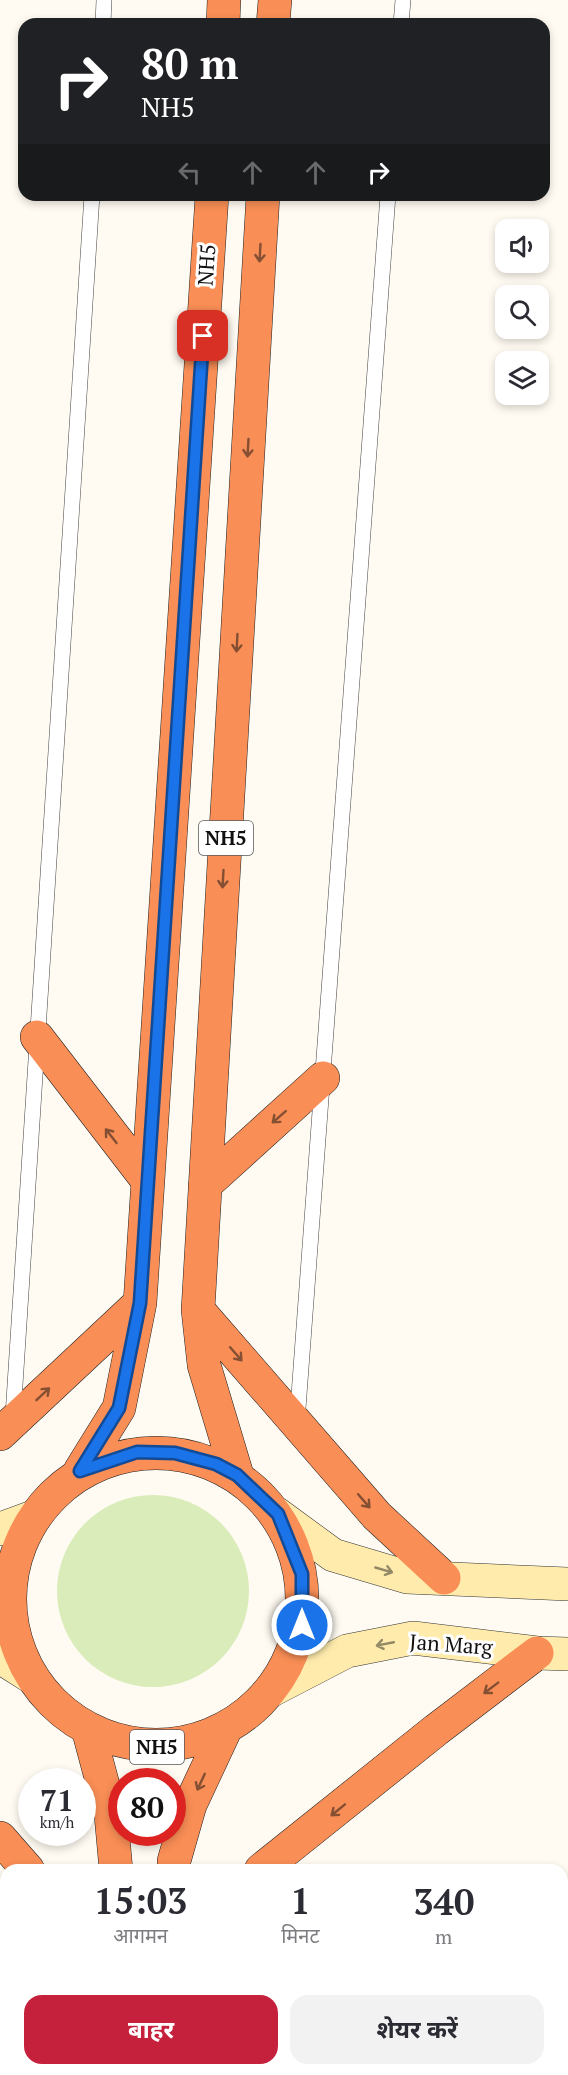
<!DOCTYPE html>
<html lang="hi">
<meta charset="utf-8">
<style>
body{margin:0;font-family:"PT Serif","Noto Sans Devanagari",serif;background:#f2f2f3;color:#2b2b33;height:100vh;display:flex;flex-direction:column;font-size:22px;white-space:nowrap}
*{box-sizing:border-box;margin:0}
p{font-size:20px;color:#7c7c81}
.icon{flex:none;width:33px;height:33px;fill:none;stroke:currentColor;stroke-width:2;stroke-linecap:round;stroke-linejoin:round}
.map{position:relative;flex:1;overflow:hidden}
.details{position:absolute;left:0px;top:1864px;width:568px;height:212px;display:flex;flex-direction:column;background:#fff;border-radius:18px 18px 0 0;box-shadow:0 3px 9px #0003}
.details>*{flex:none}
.guide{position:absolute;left:18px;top:18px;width:532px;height:183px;border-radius:18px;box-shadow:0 3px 9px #0003;background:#202124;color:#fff;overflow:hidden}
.buttons{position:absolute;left:495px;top:219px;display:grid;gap:12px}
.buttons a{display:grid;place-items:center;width:54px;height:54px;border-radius:12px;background:#fff;box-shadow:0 3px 9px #0003;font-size:30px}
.speed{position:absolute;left:18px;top:1768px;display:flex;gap:12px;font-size:30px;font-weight:700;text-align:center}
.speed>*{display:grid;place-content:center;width:78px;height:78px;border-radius:50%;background:#fff;box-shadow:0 3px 9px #0003;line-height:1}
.speed small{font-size:15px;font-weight:400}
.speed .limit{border:9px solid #d22;background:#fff;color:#111}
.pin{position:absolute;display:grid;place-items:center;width:51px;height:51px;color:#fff;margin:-26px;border-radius:12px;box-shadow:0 3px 9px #0006}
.me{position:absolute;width:66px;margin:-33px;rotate:0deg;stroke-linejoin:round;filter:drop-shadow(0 0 4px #0008)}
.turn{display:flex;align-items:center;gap:21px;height:126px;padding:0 24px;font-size:27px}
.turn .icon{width:78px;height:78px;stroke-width:2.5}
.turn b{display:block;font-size:42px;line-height:51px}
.lanes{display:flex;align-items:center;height:57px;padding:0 24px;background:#0003;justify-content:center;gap:30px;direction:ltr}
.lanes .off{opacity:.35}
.eta{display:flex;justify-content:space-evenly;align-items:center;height:102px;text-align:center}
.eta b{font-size:36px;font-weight:700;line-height:42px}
.action{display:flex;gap:12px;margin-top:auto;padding:12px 24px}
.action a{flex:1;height:69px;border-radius:18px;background:#c6213c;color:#fff;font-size:24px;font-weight:700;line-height:69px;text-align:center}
.action a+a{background:#f2f2f3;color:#2b2b33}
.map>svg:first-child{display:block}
.green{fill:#d9ecba}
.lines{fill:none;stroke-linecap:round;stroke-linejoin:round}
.lane-casing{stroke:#434343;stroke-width:16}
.secondary-casing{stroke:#323232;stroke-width:34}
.highway-casing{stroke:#212121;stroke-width:34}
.lane{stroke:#fff;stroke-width:15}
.secondary{stroke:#ffecad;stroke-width:33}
.highway{stroke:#f98e56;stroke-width:33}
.oneway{stroke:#844f33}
.oneway2{stroke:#938966}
.route-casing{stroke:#114b97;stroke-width:15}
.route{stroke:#1a73e8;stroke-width:10}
.labels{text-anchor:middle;stroke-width:6;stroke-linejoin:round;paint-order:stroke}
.shield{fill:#fff;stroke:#585858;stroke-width:1.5}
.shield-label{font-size:20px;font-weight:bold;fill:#101010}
.street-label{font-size:21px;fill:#101010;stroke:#fff}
</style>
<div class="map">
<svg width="568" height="2075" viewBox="0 0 568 2075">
<rect width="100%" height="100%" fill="#fffbf2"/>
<!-- green -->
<path class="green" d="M57 1591a96 96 0 1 1 192 0a96 96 0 1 1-192 0Z"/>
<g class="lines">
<defs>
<path id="lane" d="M 103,24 L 104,0
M 401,24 L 403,0
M 13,1416 L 92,195
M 297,1422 L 388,195"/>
<path id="secondary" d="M 277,1514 L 333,1555 L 407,1577 L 568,1584
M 0,1529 L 33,1517
M 0,1657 L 33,1678
M 272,1690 L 347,1651 L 413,1638 L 537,1653 L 568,1654
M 268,2075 L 268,2070"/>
<path id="highway" d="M 223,24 L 224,0
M 273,24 L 275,0
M 37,1037 L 148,1181
M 205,1185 L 323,1078
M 198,1310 L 377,1516 L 444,1578
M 0,1434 L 140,1303
M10 1599a146 146 0 1 1 292 0a146 146 0 1 1-292 0Z
M 80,1471 L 119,1408 L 140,1303 L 212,195
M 237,1475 L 204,1365 L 198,1310 L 263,195
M 88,1729 L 111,1815 L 116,1870
M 0,1838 L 28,1870
M 174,1870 L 174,1861 L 190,1805 L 226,1728
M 261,1870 L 436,1730 L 537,1653
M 100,2075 L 101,2070
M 160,2075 L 160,2070"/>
</defs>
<!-- lane casing -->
<use href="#lane" class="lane-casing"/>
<!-- secondary casing -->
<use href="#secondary" class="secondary-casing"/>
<!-- highway casing -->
<use href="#highway" class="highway-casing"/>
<!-- lane -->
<use href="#lane" class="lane"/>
<!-- secondary -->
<use href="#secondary" class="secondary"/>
<!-- highway -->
<use href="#highway" class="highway"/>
</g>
<!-- one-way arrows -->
<defs><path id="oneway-shaft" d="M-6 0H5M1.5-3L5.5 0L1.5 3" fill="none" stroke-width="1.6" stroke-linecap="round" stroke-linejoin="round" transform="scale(1.5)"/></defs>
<g class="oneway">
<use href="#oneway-shaft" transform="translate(260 253) rotate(93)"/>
<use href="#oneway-shaft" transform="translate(248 448) rotate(93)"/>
<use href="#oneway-shaft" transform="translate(237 643) rotate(93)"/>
<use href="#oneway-shaft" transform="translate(223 879) rotate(93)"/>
<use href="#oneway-shaft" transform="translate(279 1117) rotate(139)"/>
<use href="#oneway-shaft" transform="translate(111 1136) rotate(-128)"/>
<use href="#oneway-shaft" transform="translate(236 1354) rotate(49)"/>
<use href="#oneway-shaft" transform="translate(43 1394) rotate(-43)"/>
<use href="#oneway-shaft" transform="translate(364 1501) rotate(49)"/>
<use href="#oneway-shaft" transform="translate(491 1688) rotate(143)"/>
<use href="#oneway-shaft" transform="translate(201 1782) rotate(115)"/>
<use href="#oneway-shaft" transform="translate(338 1810) rotate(141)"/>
</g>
<g class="oneway2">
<use href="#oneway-shaft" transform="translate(384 1570) rotate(16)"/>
<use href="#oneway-shaft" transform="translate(385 1644) rotate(169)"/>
</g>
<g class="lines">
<defs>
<path id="route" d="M 203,336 L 140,1303 L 119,1408 L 80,1471 L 137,1452 L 175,1453 L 216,1464 L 237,1475 L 278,1514 L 302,1574 L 302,1625"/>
</defs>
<!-- route casing -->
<use href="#route" class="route-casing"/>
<!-- route -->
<use href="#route" class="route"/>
</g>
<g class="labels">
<!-- shield labels -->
<g class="shield">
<rect x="199" y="821" width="54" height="34" rx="4.5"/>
<rect x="130" y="1730" width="54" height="34" rx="4.5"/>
</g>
<g class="shield-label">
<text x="226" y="845">NH5</text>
<text x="157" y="1754">NH5</text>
</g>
<!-- street labels -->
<g class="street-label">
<text transform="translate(207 265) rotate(-86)" y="7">NH5</text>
<text transform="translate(451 1645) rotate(4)" y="7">Jan Marg</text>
</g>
</g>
</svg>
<div class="buttons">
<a><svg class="icon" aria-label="sound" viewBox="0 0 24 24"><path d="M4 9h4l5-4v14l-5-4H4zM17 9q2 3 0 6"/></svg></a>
<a><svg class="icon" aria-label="search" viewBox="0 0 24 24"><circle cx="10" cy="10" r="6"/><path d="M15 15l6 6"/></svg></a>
<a><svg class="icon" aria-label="layers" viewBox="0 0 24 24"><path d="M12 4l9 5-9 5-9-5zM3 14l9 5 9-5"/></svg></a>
</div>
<div class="speed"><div>71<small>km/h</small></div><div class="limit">80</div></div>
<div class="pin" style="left:203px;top:336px;background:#d93025"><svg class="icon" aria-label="arrive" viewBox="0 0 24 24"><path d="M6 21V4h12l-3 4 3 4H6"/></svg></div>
<svg class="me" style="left:302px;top:1625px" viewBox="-20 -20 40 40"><circle r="17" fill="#1a73e8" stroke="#fff" stroke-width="3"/><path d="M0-11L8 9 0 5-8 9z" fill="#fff"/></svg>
<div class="guide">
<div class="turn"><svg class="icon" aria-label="right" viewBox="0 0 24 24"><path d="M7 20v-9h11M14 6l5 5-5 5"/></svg><div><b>80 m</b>NH5</div></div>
<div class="lanes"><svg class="icon off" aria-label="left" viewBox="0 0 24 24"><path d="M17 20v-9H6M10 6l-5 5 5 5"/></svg><svg class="icon off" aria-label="ahead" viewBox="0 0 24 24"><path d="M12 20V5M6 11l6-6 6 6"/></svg><svg class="icon off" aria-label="ahead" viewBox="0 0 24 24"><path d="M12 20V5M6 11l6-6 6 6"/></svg><svg class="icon" aria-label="right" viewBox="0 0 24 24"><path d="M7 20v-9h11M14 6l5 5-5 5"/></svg></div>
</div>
<section class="details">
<div class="eta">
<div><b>15:03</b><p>आगमन</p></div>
<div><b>1</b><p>मिनट</p></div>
<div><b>340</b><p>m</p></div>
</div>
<div class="action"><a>बाहर</a><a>शेयर करें</a></div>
</section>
</div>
